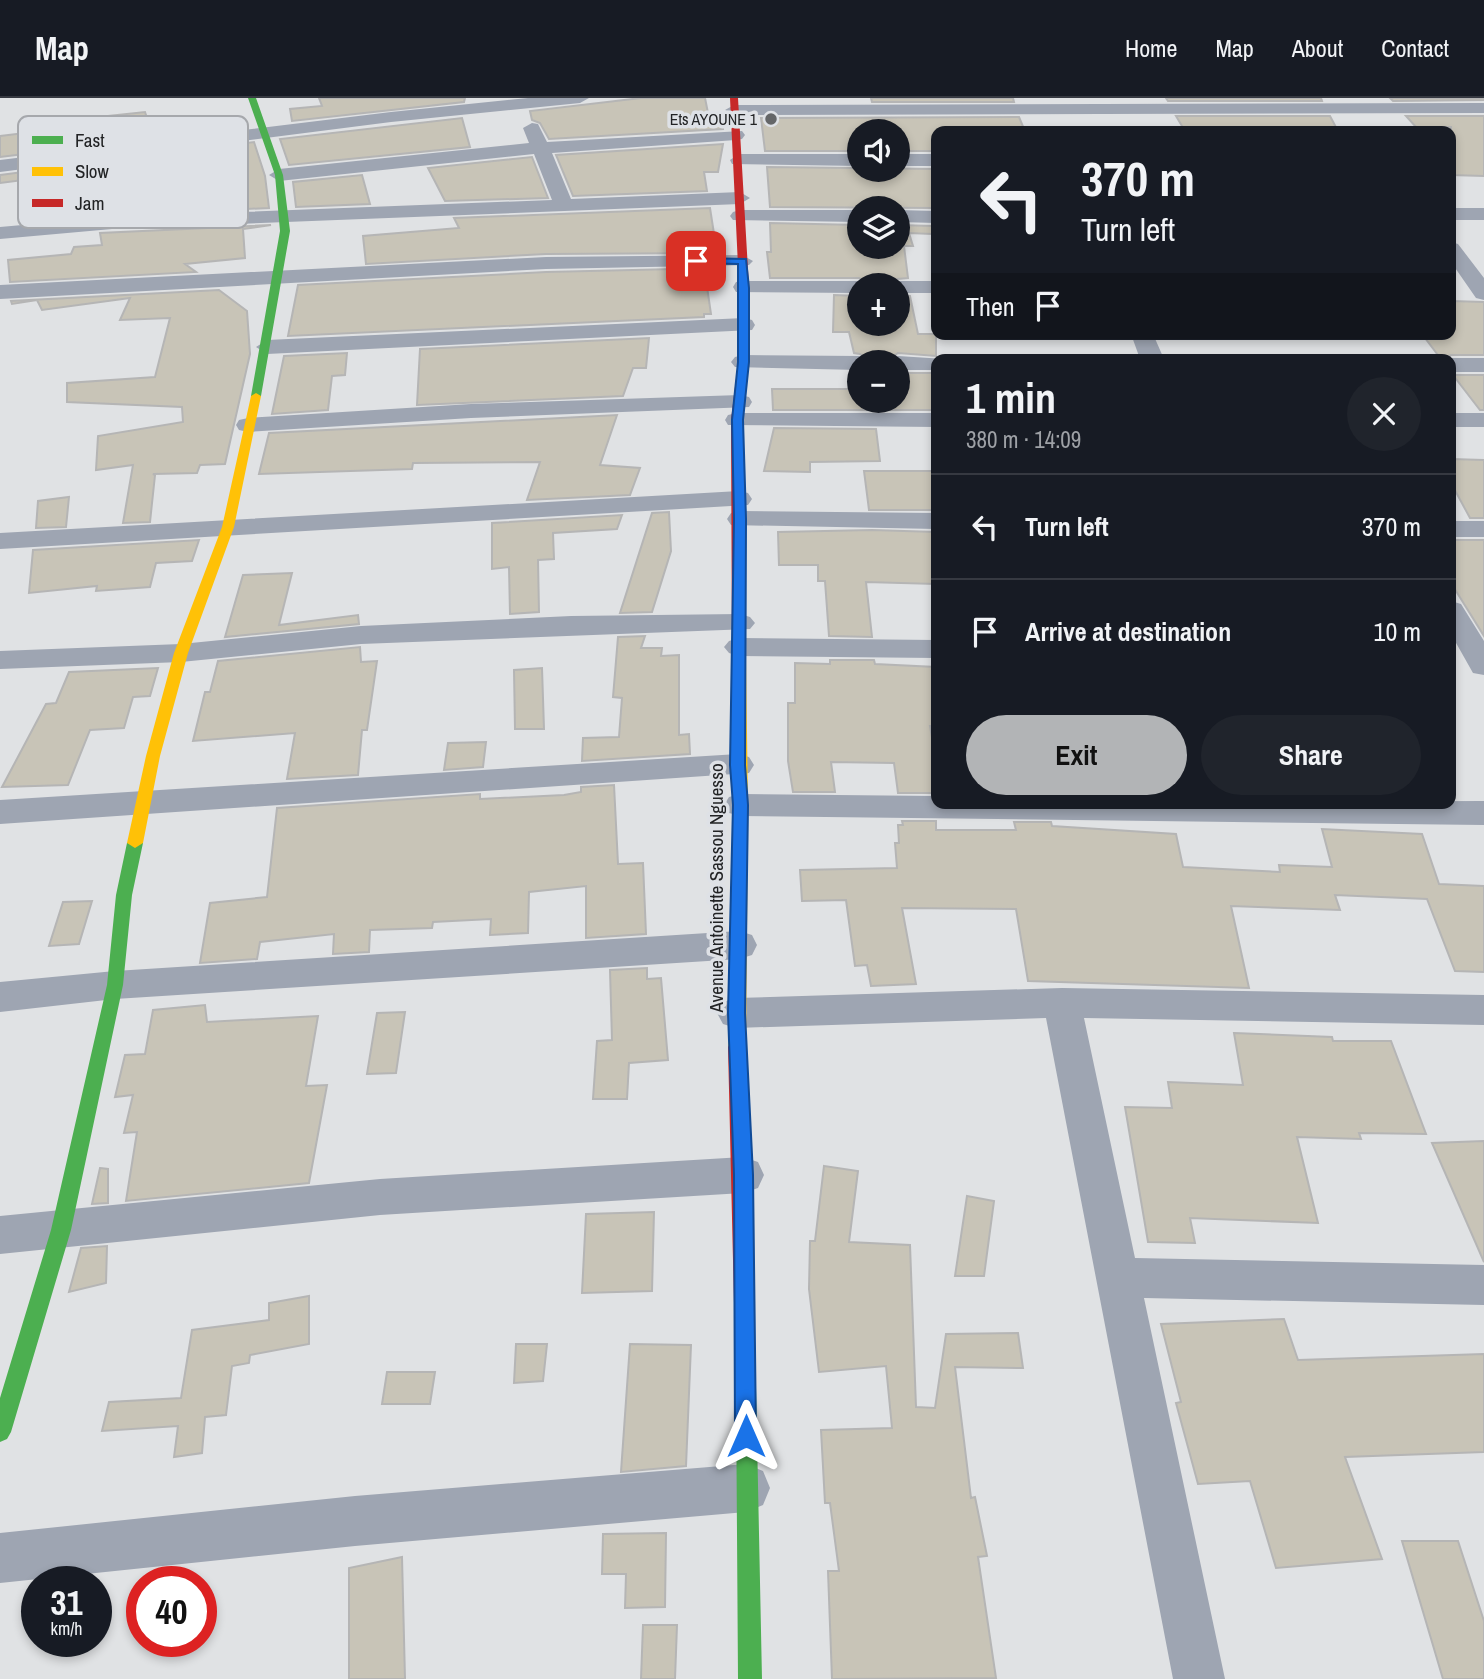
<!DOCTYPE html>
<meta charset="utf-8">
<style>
body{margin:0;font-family:"Archivo Narrow",sans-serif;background:#20242c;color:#f1f3f6;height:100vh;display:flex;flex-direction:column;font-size:26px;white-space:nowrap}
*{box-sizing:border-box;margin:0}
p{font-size:23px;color:#9ea1a6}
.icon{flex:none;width:38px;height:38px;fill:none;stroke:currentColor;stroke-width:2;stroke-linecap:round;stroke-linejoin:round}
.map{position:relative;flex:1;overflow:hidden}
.details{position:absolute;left:931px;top:256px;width:525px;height:455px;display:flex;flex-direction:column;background:#171b24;border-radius:14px;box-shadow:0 4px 10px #0003}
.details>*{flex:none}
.banner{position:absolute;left:931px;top:28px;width:525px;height:214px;border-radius:14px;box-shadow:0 4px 10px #0003;background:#171b24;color:#f1f3f6;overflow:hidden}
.tools{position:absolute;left:847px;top:21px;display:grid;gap:14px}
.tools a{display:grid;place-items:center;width:63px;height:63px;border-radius:50%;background:#171b24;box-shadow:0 4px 10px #0003;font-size:35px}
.speed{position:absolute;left:21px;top:1468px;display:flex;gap:14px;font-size:35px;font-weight:700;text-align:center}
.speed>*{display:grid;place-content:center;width:91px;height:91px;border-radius:50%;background:#171b24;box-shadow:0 4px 10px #0003;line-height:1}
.speed small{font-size:18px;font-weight:400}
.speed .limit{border:10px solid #d22;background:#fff;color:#111}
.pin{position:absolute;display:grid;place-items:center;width:60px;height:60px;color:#fff;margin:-30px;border-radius:14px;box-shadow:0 4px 10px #0006}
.me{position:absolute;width:77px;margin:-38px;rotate:0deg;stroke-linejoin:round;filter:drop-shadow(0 0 5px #0008)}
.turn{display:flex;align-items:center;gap:24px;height:147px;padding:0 35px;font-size:32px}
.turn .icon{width:91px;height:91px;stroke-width:2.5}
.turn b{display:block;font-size:49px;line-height:60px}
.then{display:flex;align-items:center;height:66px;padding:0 35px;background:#0003;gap:14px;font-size:26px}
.round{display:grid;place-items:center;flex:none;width:74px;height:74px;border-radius:37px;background:#20242c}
.headline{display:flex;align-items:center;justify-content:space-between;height:119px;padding:0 35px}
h1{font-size:42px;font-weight:700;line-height:52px}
.action{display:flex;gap:14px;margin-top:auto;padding:14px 35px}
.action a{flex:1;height:80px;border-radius:42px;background:#b2b4b6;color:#111;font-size:28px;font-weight:700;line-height:80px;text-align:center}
.action a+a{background:#20242c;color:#f1f3f6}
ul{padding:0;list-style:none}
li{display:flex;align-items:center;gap:21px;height:105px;padding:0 35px;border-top:2px solid #363941}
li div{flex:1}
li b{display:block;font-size:26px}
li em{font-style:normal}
header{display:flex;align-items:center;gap:42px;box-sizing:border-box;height:98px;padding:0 35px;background:#171b24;border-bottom:2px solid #363941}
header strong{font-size:33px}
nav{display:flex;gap:38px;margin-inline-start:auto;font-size:24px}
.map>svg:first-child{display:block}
.building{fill:#c8c4b7;stroke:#b5b5b5;stroke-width:2}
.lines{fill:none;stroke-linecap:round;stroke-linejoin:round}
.street{fill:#9ea5b2;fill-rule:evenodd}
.fast{fill:#4caf50;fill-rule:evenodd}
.slow{fill:#ffc107;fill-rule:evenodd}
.jam{fill:#c62828;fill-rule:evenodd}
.route{fill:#1a73e8;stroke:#114b97;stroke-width:2}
.poi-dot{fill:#646668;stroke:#dee1e6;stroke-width:2.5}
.labels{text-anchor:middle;stroke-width:7;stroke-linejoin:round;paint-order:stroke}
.far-poi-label{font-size:16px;fill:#222325;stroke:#dee1e6;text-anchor:end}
.street-label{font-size:19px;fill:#222325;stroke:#dee1e6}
.key{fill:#dee1e6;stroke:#a6a8ac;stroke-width:2}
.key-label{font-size:19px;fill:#222325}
</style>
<header>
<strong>Map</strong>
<nav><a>Home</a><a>Map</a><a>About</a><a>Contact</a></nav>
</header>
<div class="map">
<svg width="1484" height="1581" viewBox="0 0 1484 1581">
<rect width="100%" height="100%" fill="#e0e2e4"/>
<!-- building -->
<path class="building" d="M 319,0 L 465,0 L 464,4 L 292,23 L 290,11 L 322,8 Z
M 641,0 L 705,0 L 708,15 L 722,17 L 723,31 L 549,41 L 540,25 L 532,22 L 530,13 Z
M 871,0 L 1013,0 L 1014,4 L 872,4 Z
M 1166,0 L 1321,0 L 1322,3 L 1168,3 Z
M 1390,0 L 1484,0 L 1484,2 L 1393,3 Z
M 145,14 L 149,26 L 167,24 L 169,31 L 176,30 L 179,37 L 0,59 L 0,38 L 91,27 L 90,20 Z
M 1176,18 L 1330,18 L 1338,33 L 1185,33 Z
M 1406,18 L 1484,18 L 1484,78 L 1451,77 L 1451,29 L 1416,29 Z
M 1019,19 L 1024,31 L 936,33 L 936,53 L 898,53 L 898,33 L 859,33 L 859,53 L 765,53 L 761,20 Z
M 462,20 L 470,49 L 289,67 L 280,41 Z
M 254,44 L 265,78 L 269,110 L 97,118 L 90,83 L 72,86 L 69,76 L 0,85 L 0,77 Z
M 723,46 L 718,74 L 704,74 L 707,93 L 573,98 L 556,57 Z
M 532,59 L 548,100 L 445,103 L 428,70 Z
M 767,69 L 936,71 L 936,110 L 770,109 Z
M 362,77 L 370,106 L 296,109 L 293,84 Z
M 710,110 L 717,155 L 546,156 L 366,166 L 363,138 L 459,130 L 454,120 Z
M 770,125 L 859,127 L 859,149 L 898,149 L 898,127 L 933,128 L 932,136 L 909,135 L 913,148 L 904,148 L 908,180 L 897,181 L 885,187 L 872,187 L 859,180 L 770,180 L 767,154 L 771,154 Z
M 271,127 L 243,131 L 245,160 L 185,166 L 196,174 L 10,184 L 8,162 L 71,156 L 74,149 L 102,147 L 100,135 Z
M 719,170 L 720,175 L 705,175 L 711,216 L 704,216 L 704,219 L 288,238 L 298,187 L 546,174 Z
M 219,192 L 247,213 L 250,256 L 225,366 L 200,367 L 197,375 L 153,376 L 155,377 L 150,424 L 123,425 L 133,367 L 96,372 L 98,338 L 183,324 L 182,309 L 67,304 L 67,285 L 155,279 L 170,220 L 120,222 L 130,200 L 42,212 L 37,202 L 12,206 L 11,203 Z
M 834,197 L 859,198 L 859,226 L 898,226 L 898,198 L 910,198 L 918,236 L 936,236 L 936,258 L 898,255 L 885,264 L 872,264 L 860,256 L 854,255 L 849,234 L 833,234 Z
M 1451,203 L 1484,204 L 1484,257 L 1451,257 L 1441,261 L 1422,236 L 1451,236 Z
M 649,240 L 646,270 L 633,270 L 623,298 L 417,307 L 420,251 Z
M 347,255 L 345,277 L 332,278 L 328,312 L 272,316 L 284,258 Z
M 898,275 L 936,275 L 936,312 L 773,312 L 772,291 L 859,291 L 859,303 L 898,303 Z
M 1453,277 L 1484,277 L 1484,312 L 1480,312 Z
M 617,317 L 600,367 L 640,370 L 630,397 L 527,402 L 540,364 L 413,365 L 412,371 L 259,376 L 269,335 Z
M 774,330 L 876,331 L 880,363 L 810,364 L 810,374 L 764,373 Z
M 1451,361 L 1484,362 L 1484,420 L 1470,420 L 1451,385 Z
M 864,373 L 936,373 L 936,412 L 869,412 Z
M 69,399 L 66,429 L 36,430 L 38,403 Z
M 669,414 L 671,453 L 652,514 L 620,515 L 652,415 Z
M 622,417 L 617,431 L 553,435 L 554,461 L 538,462 L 539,514 L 510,516 L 509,469 L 492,471 L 492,425 Z
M 872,432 L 936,434 L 936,486 L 866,484 L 872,539 L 829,538 L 825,483 L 818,483 L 818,467 L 779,467 L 778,434 Z
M 199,442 L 192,463 L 156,465 L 150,489 L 96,493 L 97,488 L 29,495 L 33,452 Z
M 1451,442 L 1484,442 L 1484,538 L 1451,485 Z
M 292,475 L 279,527 L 358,517 L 359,526 L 225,539 L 243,477 Z
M 645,538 L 641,550 L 662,550 L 661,558 L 679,557 L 679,637 L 689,636 L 690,656 L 582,663 L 583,640 L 619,639 L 622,600 L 613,599 L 618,539 Z
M 360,549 L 361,564 L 377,563 L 367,632 L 362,632 L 358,677 L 287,681 L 295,635 L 193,643 L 205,594 L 210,594 L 218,563 Z
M 830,562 L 874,562 L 875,566 L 936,569 L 936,628 L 930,628 L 936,663 L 936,695 L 898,695 L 894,665 L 831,664 L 835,694 L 793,694 L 788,663 L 788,605 L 795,605 L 795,565 L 830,566 Z
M 158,570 L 150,598 L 133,599 L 124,630 L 90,632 L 68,687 L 2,689 L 46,606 L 56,605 L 69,574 Z
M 542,570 L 544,631 L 515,631 L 514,572 Z
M 486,644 L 483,669 L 444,672 L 448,645 Z
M 614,687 L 618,766 L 643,765 L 646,836 L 586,840 L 586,788 L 529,794 L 528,835 L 490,837 L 491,821 L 433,824 L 432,830 L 370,832 L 369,854 L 333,856 L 334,836 L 260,844 L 257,861 L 200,865 L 210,805 L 267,799 L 277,710 L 480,696 L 480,701 L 564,697 L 581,694 L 581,689 Z
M 902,723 L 936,723 L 936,732 L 1016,732 L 1014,724 L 1051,724 L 1052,728 L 1176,736 L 1183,769 L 1280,774 L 1279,767 L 1332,769 L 1322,731 L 1422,736 L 1439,786 L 1484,788 L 1484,874 L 1455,873 L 1427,801 L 1335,797 L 1340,812 L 1231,808 L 1249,890 L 1028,883 L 1016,811 L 902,810 L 916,886 L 871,888 L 867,867 L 855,868 L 846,802 L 802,803 L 800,772 L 897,770 L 895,745 L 899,745 L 898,727 L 903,727 Z
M 92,803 L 79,846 L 49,848 L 63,804 Z
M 647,870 L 647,881 L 661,880 L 668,962 L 629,965 L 627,1001 L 593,1001 L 597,943 L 612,942 L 610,872 Z
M 205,907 L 207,924 L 318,918 L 306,988 L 327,987 L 309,1085 L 126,1103 L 137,1034 L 124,1035 L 133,997 L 115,999 L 125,957 L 145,956 L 153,912 Z
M 405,914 L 396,975 L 367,976 L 377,915 Z
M 1234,935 L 1332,939 L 1333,943 L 1391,943 L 1426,1036 L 1359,1035 L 1361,1041 L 1297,1039 L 1318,1125 L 1190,1120 L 1195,1145 L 1148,1144 L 1125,1009 L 1172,1010 L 1168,984 L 1243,987 Z
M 1484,1043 L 1484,1164 L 1432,1045 Z
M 824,1068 L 858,1073 L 849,1144 L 910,1147 L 916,1309 L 935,1310 L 946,1236 L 1018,1235 L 1023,1270 L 955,1269 L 971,1400 L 975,1399 L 987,1458 L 978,1459 L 996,1580 L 832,1581 L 828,1473 L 839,1473 L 830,1405 L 825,1405 L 821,1332 L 892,1330 L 886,1268 L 819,1274 L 809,1191 L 810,1143 L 815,1143 Z
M 100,1070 L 108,1071 L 108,1105 L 92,1106 Z
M 967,1098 L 994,1103 L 984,1178 L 955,1178 Z
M 654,1114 L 652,1193 L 582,1195 L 586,1116 Z
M 107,1148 L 106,1185 L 69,1194 L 81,1150 Z
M 309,1198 L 309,1246 L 250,1257 L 249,1265 L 232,1268 L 226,1317 L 205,1319 L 202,1355 L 174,1359 L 178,1328 L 102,1333 L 109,1304 L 181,1300 L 192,1232 L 269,1222 L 269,1205 Z
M 1284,1221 L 1298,1262 L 1484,1256 L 1484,1354 L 1345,1359 L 1382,1461 L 1276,1470 L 1250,1383 L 1198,1386 L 1176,1305 L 1181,1304 L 1161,1226 Z
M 516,1246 L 547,1246 L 543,1283 L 514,1285 Z
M 630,1246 L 691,1247 L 686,1368 L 621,1374 Z
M 387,1274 L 435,1274 L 430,1306 L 382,1306 Z
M 666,1435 L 665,1509 L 625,1510 L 626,1476 L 602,1476 L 603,1436 Z
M 1402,1443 L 1458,1443 L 1484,1523 L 1484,1581 L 1443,1581 Z
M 402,1459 L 405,1581 L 349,1581 L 349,1470 Z
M 643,1527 L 677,1527 L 675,1581 L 641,1581 Z"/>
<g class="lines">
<!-- street -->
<path class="street" d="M 528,0 L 589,0 L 580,5 L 391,24 L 0,74 L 0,62 L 391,14 Z
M 1484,5 L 1484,15 L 734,17 L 725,12 L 734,7 Z
M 532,25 L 538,26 L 547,44 L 742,33 L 745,37 L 742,41 L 736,42 L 552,55 L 571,101 L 740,94 L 750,100 L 740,106 L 112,131 L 0,141 L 0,129 L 112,119 L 552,102 L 534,56 L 279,83 L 269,77 L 279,71 L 529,45 L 523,30 Z
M 739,56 L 859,56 L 859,68 L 732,66 L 730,62 Z
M 898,56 L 936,56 L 936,68 L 898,68 Z
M 1451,110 L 1484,110 L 1484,122 L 1451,122 Z
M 740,112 L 859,112 L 859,124 L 733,122 L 730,118 L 733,114 Z
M 898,112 L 936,113 L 936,125 L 898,124 Z
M 1451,144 L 1458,146 L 1484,180 L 1484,202 L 1476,200 L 1451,164 Z
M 742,157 L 753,163 L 749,167 L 546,171 L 0,201 L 0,187 L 546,159 Z
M 744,183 L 859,183 L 869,187 L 859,187 L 859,195 L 736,194 L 733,189 L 736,184 Z
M 898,183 L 936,183 L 936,195 L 898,195 L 898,187 L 888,187 Z
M 744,220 L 752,222 L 755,227 L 752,232 L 267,256 L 256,249 L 267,242 Z
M 1131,236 L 1153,236 L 1164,261 L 1140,261 Z
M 743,257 L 859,258 L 870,264 L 859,264 L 859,272 L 735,269 L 731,264 L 735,259 Z
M 898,258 L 945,261 L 936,261 L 936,272 L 898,272 L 898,264 L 887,264 Z
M 1451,260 L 1484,260 L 1484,274 L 1451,274 L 1451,261 L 1448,261 Z
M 740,297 L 749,299 L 752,304 L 749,309 L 471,320 L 248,334 L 239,332 L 236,327 L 239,322 L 248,320 L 471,306 Z
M 737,315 L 936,315 L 936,329 L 728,327 L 725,322 L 728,317 Z
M 1451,315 L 1484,315 L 1484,329 L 1451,329 Z
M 739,393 L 748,395 L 752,401 L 748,407 L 0,451 L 0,435 Z
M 740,413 L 936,415 L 936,431 L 731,427 L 727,421 L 731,415 Z
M 1451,423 L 1484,423 L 1484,439 L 1451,439 Z
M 1451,503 L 1461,506 L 1484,543 L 1484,577 L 1473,575 L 1451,536 Z
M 740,516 L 750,519 L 755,525 L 750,531 L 361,546 L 181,564 L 0,571 L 0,553 L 181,546 L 361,528 L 571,518 Z
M 739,540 L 936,542 L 936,560 L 739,558 L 729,555 L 724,549 L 729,543 Z
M 738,656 L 749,659 L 754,667 L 749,675 L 0,726 L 0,702 Z
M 741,696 L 936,698 L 936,705 L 1484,703 L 1484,727 L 741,718 L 729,715 L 724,707 L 729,699 Z
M 739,833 L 752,837 L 757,847 L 752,857 L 739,861 L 115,901 L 0,914 L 0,884 L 115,873 Z
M 1062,890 L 1484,897 L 1484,927 L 1084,920 L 1135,1160 L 1484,1167 L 1484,1207 L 1144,1200 L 1225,1581 L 1173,1581 L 1046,920 L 736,930 L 723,926 L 717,915 L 723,904 L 736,900 Z
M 743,1059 L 758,1064 L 764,1077 L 758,1090 L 743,1095 L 380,1117 L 0,1156 L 0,1118 L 380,1081 Z
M 746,1366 L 763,1373 L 770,1390 L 763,1407 L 746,1414 L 355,1448 L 0,1485 L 0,1435 L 355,1398 Z"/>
<!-- fast -->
<path class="fast" d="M 248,0 L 256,0 L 283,77 L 290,133 L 261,298 L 256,301 L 251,298 L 280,133 L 275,77 Z
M 135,740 L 143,745 L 132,797 L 123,887 L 71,1132 L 11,1334 L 7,1341 L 0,1344 L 0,1300 L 51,1132 L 107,887 L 116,797 L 127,745 Z
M 746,1280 L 753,1283 L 756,1290 L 762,1581 L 738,1581 L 736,1290 L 739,1283 Z"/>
<!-- slow -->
<path class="slow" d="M 256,295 L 261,298 L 234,429 L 188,555 L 160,658 L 143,745 L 135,750 L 127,745 L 146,658 L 174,555 L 222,429 L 251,298 Z
M 739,557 L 746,561 L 748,707 L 746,949 L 743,954 L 737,956 L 731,954 L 728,949 L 734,707 L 732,561 Z"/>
<!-- jam -->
<path class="jam" d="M 730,0 L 738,0 L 749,189 L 748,264 L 743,322 L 746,561 L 739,565 L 732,561 L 731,322 L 738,264 L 739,189 Z
M 737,942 L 743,944 L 746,949 L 756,1290 L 753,1297 L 746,1300 L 739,1297 L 736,1290 L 728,949 L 731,944 Z"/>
</g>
<!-- route -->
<path class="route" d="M 696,160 L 746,161 L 749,190 L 749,264 L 743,322 L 746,421 L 745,667 L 748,707 L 745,915 L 753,1077 L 756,1338 L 753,1346 L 746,1349 L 738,1346 L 735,1338 L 734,1077 L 728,915 L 733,707 L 730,667 L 734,421 L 732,322 L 738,264 L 738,166 L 692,165 Z"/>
<!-- markers -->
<circle class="poi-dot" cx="771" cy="21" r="7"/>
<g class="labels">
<!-- far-poi labels -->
<g class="far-poi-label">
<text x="757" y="27">Ets AYOUNE 1</text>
</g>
<!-- street labels -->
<g class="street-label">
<text transform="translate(716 790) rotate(-90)" y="7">Avenue Antoinette Sassou Nguesso</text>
</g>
</g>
<!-- legend -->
<rect x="18" y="18" width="230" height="112" rx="10" class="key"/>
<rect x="32" y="38" width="31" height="8" fill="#4caf50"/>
<rect x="32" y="69" width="31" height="9" fill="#ffc107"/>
<rect x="32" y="101" width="31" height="8" fill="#c62828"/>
<g class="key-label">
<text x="75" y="49">Fast</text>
<text x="75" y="80">Slow</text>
<text x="75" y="112">Jam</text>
</g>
</svg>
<div class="tools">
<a><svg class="icon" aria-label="sound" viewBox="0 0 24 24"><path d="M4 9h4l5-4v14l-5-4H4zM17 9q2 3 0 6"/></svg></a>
<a><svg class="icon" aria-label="layers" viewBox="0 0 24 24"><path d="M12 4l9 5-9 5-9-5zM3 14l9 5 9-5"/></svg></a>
<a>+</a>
<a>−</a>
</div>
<div class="speed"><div>31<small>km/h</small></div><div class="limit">40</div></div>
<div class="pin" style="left:696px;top:163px;background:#d93025"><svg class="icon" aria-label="arrive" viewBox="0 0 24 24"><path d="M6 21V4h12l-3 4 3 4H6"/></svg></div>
<svg class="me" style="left:746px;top:1338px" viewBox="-20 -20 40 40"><path d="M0-17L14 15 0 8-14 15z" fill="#1a73e8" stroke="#fff" stroke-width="4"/></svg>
<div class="banner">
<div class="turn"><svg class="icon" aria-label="left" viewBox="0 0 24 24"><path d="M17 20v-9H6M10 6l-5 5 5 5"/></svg><div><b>370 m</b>Turn left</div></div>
<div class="then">Then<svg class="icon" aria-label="arrive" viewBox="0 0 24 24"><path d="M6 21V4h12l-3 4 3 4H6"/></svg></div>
</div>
<section class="details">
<div class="headline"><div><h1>1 min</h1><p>380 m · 14:09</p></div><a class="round"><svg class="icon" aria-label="close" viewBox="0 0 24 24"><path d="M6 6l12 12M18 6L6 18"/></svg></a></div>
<ul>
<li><svg class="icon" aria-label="left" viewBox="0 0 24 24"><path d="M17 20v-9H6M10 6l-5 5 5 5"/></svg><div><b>Turn left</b></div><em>370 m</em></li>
<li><svg class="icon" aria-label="arrive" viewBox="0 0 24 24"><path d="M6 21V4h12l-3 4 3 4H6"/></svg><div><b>Arrive at destination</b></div><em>10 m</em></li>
</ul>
<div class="action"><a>Exit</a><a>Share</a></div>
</section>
</div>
